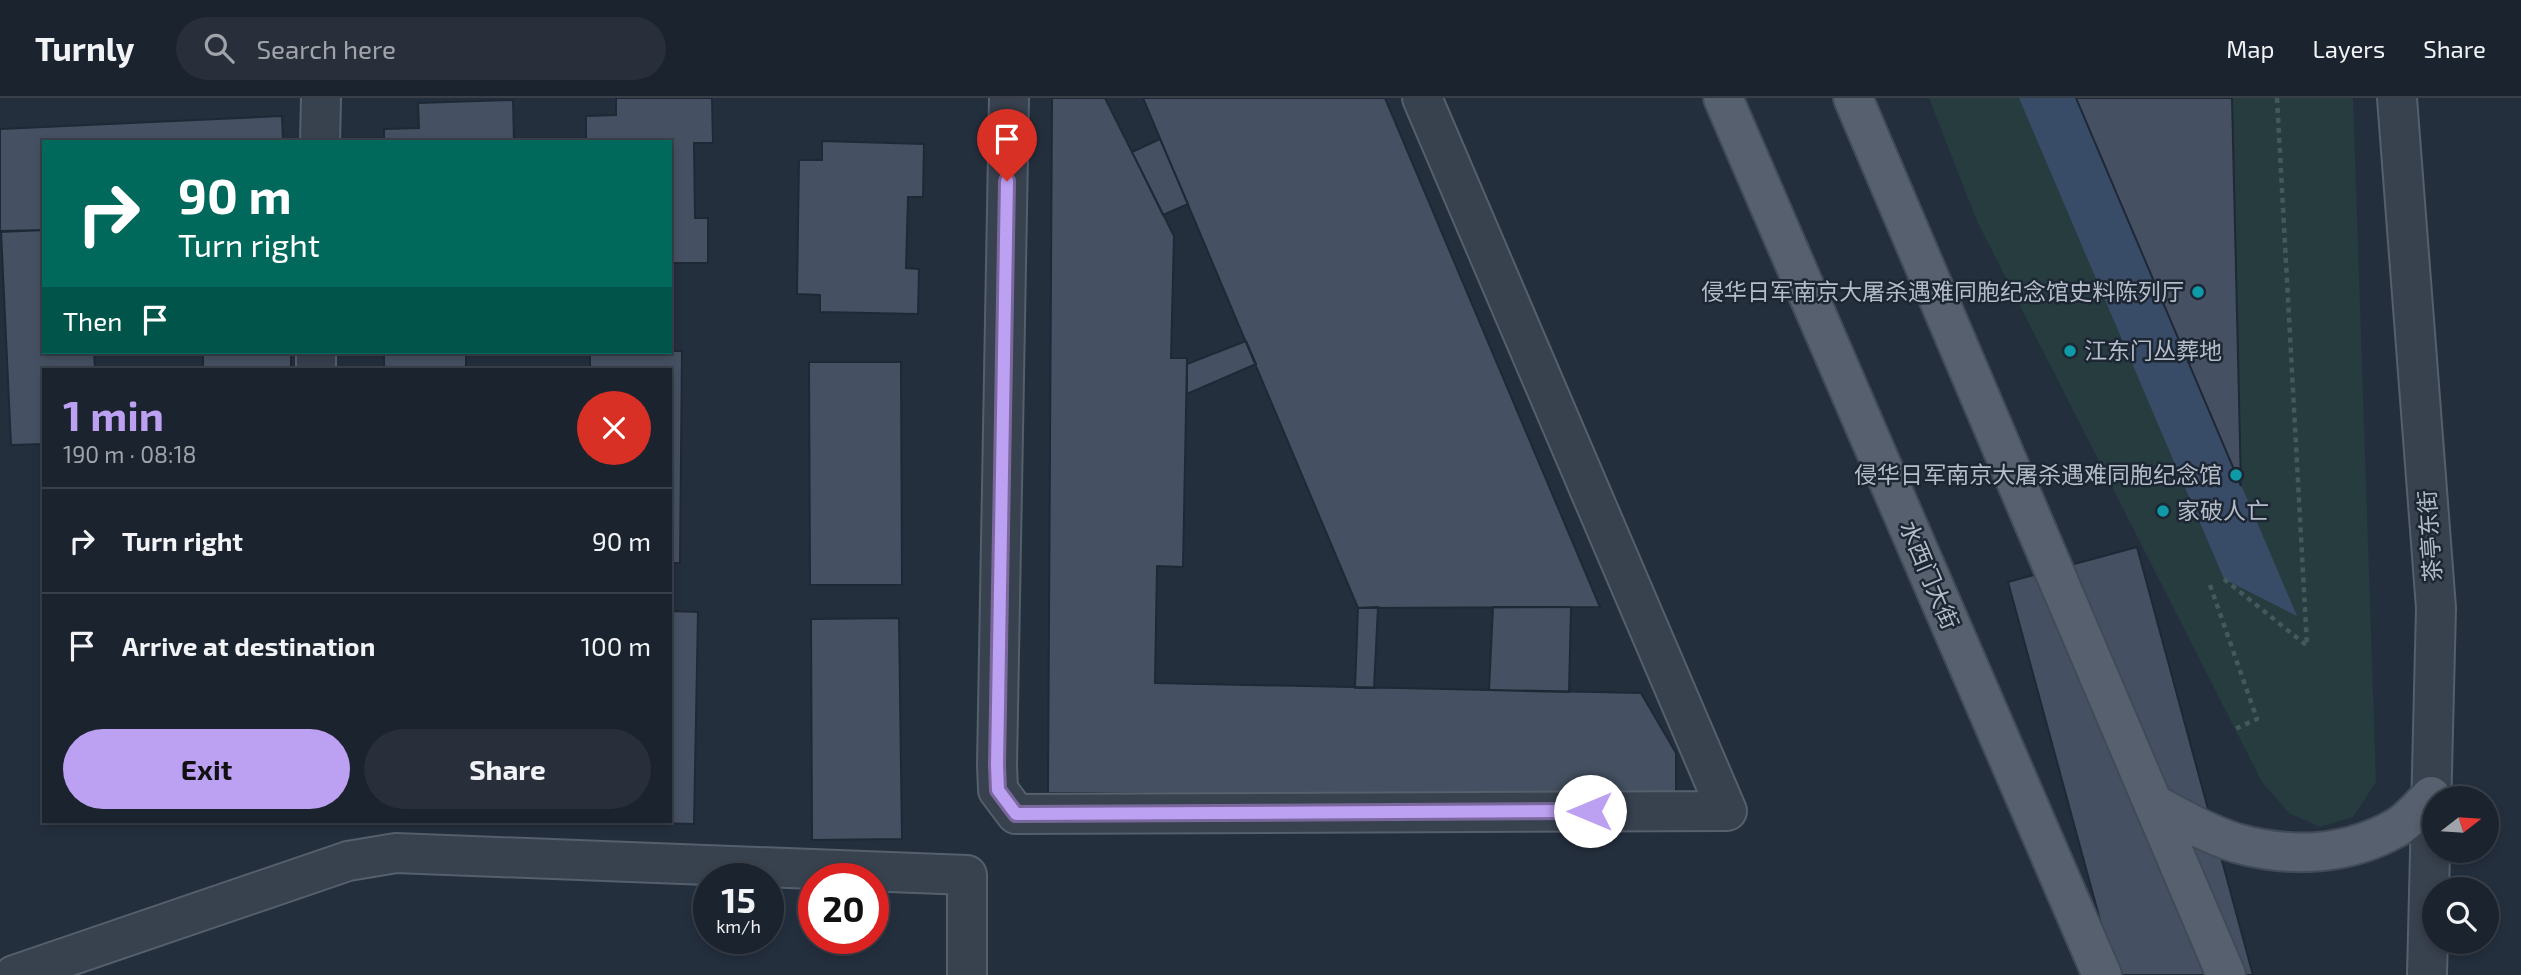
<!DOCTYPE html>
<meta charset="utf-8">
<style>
body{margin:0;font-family:"Exo 2","Noto Sans SC",sans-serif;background:#282f3a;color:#f1f3f6;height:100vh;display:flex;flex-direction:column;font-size:26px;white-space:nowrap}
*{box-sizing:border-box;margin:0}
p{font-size:23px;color:#a0a4aa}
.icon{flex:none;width:38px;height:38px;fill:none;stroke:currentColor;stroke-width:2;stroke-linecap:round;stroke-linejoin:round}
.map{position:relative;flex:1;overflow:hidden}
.sheet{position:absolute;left:42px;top:270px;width:630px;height:455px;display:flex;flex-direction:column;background:#1b232e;border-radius:0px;box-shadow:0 4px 10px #0003,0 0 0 2px #39404a}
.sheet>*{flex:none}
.top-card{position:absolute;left:42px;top:42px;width:630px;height:214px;border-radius:0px;box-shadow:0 4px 10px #0003,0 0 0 2px #39404a;background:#00695c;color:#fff;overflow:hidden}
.needle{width:46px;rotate:73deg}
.controls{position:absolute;left:2422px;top:688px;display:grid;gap:14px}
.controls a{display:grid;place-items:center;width:77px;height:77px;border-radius:50%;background:#1b232e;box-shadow:0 4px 10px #0003,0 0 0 2px #39404a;font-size:35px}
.speed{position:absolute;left:693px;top:765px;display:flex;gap:14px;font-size:35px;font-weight:700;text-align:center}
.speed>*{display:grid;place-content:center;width:91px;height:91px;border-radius:50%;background:#1b232e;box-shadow:0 4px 10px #0003,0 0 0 2px #39404a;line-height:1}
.speed small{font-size:18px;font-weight:400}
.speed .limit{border:10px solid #d22;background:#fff;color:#111}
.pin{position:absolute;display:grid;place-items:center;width:60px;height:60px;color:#fff;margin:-72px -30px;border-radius:50% 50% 50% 0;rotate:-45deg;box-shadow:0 0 7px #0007}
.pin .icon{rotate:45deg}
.me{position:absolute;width:77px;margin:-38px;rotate:270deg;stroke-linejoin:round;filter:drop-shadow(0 0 5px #0008)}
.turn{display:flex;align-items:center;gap:24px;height:147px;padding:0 21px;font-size:32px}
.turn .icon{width:91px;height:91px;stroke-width:2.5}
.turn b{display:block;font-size:49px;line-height:60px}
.then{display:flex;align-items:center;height:66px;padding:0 21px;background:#0003;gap:14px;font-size:26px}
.round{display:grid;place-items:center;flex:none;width:74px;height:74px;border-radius:37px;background:#282f3a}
.overview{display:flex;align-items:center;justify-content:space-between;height:119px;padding:0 21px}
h1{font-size:42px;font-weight:700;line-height:52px;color:#bca0f2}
.action{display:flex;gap:14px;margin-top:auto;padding:14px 21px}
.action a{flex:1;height:80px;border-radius:42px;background:#bca0f2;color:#111;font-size:28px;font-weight:700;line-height:80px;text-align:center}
.action a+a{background:#282f3a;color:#f1f3f6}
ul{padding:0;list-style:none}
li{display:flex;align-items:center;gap:21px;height:105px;padding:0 21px;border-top:2px solid #39404a}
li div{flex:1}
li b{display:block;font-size:26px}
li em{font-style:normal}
header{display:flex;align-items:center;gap:42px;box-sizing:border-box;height:98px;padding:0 35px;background:#1b232e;border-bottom:2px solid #39404a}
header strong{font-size:33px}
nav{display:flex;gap:38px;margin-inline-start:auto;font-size:24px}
.search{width:490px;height:63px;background:#282f3a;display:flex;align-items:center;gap:18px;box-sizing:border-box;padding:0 24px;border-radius:38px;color:#a0a4aa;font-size:26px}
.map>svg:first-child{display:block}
.green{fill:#263c3f}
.water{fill:#394c67}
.building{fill:#455162;stroke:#1f2835;stroke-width:2}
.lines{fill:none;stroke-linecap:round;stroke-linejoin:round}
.minor-casing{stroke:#565f6c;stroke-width:42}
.major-casing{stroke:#414a57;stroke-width:42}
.path{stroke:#44595c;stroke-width:4.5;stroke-dasharray:5 5;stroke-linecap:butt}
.minor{stroke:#38414e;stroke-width:38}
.major{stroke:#56606e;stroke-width:38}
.route-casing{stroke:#7a689d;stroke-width:18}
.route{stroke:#bca0f2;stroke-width:12}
.culture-dot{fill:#0f9aa8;stroke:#1d2633;stroke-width:2.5}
.labels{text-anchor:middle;stroke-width:5;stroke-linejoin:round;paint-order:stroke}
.poi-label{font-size:23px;fill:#b4bcc9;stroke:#1d2633;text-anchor:end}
.street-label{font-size:23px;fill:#b4bcc9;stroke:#1d2633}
</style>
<header>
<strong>Turnly</strong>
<div class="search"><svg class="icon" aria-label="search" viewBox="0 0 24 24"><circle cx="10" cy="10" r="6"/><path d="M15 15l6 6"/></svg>Search here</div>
<nav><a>Map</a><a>Layers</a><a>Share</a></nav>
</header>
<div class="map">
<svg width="2521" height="877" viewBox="0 0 2521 877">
<rect width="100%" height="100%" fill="#242f3e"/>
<!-- green -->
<path class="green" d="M 1929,0 L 2353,0 L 2376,684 L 2353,719 L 2320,729 L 2289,715 L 2262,684 L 1977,123 Z"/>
<!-- water -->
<path class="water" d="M 2019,0 L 2076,0 L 2297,518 L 2224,481 Z"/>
<!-- building -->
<path class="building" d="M 616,0 L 712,0 L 713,45 L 694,45 L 695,120 L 708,120 L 708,165 L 670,165 L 670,44 L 586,44 L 586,18 L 616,17 Z
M 1052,0 L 1105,0 L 1174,138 L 1171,260 L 1187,260 L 1183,469 L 1157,468 L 1155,585 L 1641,595 L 1676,655 L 1676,700 L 1048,695 Z
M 1143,0 L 1385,0 L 1600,509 L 1358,510 Z
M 2076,0 L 2232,0 L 2241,388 Z
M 513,2 L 514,44 L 384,44 L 384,31 L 419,30 L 418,5 Z
M 282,18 L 283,44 L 44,44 L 44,132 L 0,134 L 0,31 Z
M 1160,41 L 1188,106 L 1163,117 L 1132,54 Z
M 822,43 L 924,46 L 923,99 L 908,99 L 906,170 L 919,171 L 918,216 L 820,214 L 820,197 L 797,196 L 799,62 L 822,62 Z
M 44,132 L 44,254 L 94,254 L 95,271 L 44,271 L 44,346 L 11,347 L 1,133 Z
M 1246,243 L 1256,266 L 1187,296 L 1187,266 Z
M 670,253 L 682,253 L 680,465 L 670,465 L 670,271 L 590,271 L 590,254 Z
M 203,254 L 291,254 L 291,271 L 203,271 Z
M 384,254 L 466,254 L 466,271 L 384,271 Z
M 809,264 L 901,264 L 902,487 L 810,487 Z
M 2137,449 L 2253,877 L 2115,877 L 2008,484 Z
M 1378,509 L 1374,590 L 1355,590 L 1358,510 Z
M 1493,509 L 1571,509 L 1569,594 L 1489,592 Z
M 670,513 L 698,514 L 694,726 L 610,724 L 670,723 Z
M 899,520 L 902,741 L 812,742 L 811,521 Z"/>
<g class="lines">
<defs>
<path id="minor" d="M 1009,0 L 997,667 L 998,692 L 1016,716 L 1727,713 L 1422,0
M 2397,0 L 2436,510 L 2427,877
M 320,44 L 321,0
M 316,271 L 316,254
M 14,877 L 348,763 L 396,755 L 967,777 L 967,877"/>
<path id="major" d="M 1723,0 L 2102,877
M 1853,0 L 2226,877
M 2154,706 C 2180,720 2207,736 2236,745 C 2290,760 2346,758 2396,730 C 2409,723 2421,708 2431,698"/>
</defs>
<!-- minor casing -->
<use href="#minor" class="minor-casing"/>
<!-- major casing -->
<use href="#major" class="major-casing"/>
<!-- path -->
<path class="path" d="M 2277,0 L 2307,548
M 2224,481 L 2306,547
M 2210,487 L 2257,621 L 2235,631"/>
<!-- minor -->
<use href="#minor" class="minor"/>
<!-- major -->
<use href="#major" class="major"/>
</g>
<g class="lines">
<defs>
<path id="route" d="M 1007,83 L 997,667 L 998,692 L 1016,716 L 1590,713"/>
</defs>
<!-- route casing -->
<use href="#route" class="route-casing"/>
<!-- route -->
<use href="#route" class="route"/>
</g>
<!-- markers -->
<g class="culture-dot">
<circle cx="2198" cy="194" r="7"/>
<circle cx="2070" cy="253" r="7"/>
<circle cx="2236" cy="377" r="7"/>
<circle cx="2163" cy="413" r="7"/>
</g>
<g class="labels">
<!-- poi labels -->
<g class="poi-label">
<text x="2184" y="202">侵华日军南京大屠杀遇难同胞纪念馆史料陈列厅</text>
<text x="2084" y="261" text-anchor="start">江东门丛葬地</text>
<text x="2222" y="385">侵华日军南京大屠杀遇难同胞纪念馆</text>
<text x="2177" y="421" text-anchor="start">家破人亡</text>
</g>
<!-- street labels -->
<g class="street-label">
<text transform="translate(2430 438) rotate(-94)" y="8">茶亭东街</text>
<text transform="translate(1929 477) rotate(67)" y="8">水西门大街</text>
</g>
</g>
</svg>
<div class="controls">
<a><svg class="needle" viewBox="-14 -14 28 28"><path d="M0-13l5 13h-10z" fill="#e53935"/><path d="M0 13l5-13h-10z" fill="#a0a4aa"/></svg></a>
<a><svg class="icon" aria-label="search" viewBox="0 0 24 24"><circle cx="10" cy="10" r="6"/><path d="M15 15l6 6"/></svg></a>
</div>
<div class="speed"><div>15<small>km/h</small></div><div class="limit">20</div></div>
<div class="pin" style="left:1007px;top:83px;background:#d93025"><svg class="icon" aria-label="arrive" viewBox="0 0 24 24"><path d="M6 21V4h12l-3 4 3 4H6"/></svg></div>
<svg class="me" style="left:1590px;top:713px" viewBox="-20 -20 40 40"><circle r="19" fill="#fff"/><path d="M0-13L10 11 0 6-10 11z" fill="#bca0f2"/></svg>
<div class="top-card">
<div class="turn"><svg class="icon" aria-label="right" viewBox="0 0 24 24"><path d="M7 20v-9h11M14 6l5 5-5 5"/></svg><div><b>90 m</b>Turn right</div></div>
<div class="then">Then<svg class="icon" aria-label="arrive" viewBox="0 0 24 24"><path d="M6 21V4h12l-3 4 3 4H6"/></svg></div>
</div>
<section class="sheet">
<div class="overview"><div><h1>1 min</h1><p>190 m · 08:18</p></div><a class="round" style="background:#d93025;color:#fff"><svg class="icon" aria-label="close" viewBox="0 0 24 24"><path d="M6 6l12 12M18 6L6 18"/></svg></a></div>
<ul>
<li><svg class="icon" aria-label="right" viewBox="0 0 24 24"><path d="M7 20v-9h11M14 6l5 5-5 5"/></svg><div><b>Turn right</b></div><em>90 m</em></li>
<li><svg class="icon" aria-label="arrive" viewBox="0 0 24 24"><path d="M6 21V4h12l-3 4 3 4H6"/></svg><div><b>Arrive at destination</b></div><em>100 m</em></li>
</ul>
<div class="action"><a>Exit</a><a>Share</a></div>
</section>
</div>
